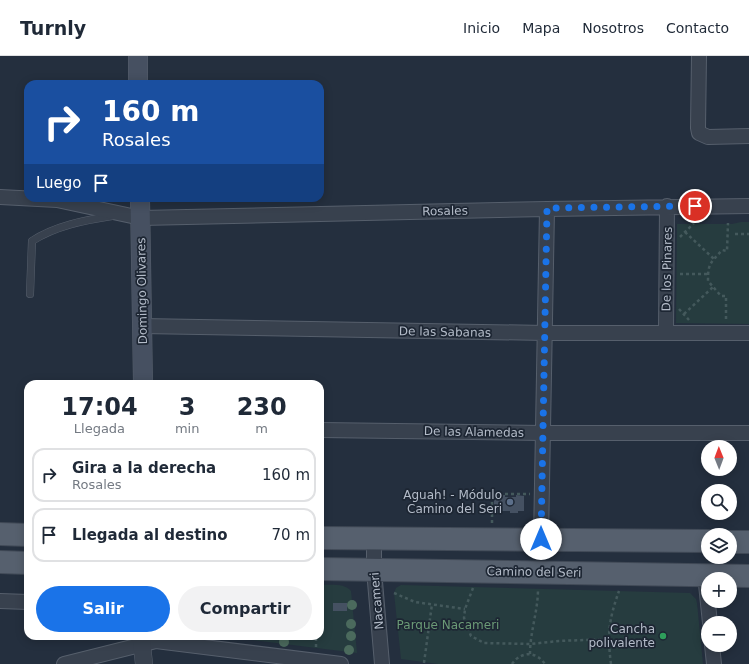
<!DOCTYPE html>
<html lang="es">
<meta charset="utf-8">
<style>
body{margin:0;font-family:"DejaVu Sans",sans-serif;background:#f2f2f3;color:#1f2937;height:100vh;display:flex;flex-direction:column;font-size:15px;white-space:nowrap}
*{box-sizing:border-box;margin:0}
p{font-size:13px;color:#747a83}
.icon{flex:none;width:22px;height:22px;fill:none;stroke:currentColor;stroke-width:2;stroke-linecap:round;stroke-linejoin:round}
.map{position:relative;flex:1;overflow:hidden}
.side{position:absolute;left:24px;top:324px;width:300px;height:260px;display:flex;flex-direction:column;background:#fff;border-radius:12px;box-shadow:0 2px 10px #0003}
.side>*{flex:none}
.top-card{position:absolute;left:24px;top:24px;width:300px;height:122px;border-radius:12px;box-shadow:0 2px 10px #0003;background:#1a4fa0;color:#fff;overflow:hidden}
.needle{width:26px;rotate:359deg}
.buttons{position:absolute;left:701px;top:384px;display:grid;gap:8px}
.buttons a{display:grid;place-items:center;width:36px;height:36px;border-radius:50%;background:#fff;box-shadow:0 2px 10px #0003;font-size:20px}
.pin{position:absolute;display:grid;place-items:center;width:34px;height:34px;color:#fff;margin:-17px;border:2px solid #fff;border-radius:50%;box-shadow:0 1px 4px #0007}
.me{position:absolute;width:44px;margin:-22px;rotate:0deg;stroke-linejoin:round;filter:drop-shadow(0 0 3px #0008)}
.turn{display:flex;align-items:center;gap:14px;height:84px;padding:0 12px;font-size:18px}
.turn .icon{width:52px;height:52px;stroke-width:2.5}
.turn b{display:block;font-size:28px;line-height:34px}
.then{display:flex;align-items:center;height:38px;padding:0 12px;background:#0003;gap:8px;font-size:15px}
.eta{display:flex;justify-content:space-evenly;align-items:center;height:68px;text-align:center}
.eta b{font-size:24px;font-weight:700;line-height:28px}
.primary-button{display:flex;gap:8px;margin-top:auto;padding:8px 12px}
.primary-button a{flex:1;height:46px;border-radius:24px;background:#1a73e8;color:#fff;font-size:16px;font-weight:700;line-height:46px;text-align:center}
.primary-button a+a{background:#f2f2f3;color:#1f2937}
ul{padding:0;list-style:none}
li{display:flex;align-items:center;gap:12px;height:54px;margin:0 8px 6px;padding:0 4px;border:2px solid #e0e1e3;border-radius:12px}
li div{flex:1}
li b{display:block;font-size:15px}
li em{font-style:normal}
header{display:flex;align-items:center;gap:24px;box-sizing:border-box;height:56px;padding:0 20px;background:#fff;border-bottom:1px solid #e0e1e3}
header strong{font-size:19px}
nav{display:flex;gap:22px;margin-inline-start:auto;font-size:14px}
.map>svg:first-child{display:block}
.green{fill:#263c3f}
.building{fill:#455162}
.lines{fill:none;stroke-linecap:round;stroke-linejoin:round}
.service-casing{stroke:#565f6c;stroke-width:8}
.minor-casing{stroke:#565f6c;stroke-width:16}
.tertiary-casing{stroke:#565f6c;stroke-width:18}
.secondary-casing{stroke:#565f6c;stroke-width:20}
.primary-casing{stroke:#414a57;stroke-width:24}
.path{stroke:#44595c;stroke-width:2.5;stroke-dasharray:3 3;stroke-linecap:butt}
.service{stroke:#38414e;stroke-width:7}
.minor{stroke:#38414e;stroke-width:14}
.tertiary{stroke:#38414e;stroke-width:17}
.secondary{stroke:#465061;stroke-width:19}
.primary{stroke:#56606e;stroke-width:22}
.tree{fill:#4b6a5d}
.route{stroke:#1a73e8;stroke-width:7;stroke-dasharray:0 12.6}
.service-dot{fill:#5c6f8a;stroke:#1d2633;stroke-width:1.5}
.leisure-dot{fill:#2e9e5b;stroke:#1d2633;stroke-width:1.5}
.labels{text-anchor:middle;stroke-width:3.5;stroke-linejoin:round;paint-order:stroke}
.street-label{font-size:12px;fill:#b4bcc9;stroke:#1d2633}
.poi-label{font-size:12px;fill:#b4bcc9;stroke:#1d2633;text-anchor:end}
.park-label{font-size:12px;fill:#6b9a76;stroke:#1d2633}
</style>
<header>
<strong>Turnly</strong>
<nav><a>Inicio</a><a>Mapa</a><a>Nosotros</a><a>Contacto</a></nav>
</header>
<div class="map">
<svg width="749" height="608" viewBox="0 0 749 608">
<rect width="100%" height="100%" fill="#242f3e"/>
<!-- green -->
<path class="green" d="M 741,166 L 749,166 L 749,268 L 676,267 L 677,168 L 732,168 Z
M 320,529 C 330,529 345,527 351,535 L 357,597 L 219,580 L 320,580 Z
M 401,529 L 690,537 L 696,543 L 697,547 L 703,608 L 438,608 L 401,603 L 394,537 L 396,532 Z"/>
<!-- building -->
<path class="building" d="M 494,439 L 505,439 L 505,441 L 516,441 L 516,439 L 524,440 L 524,455 L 518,455 L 518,457 L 510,457 L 510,455 L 502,455 L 502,457 L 494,457 Z
M 333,547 L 347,547 L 347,555 L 333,555 Z"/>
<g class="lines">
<defs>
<path id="service" d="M 30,238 L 32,185 C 55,170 85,164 112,160"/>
<path id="minor" d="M 699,0 L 698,72 L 699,77 L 708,81 L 749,80
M 0,141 L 57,144 L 141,162 L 547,153 L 749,150
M 142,270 L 545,277 L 749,277
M 666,276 L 667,150
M 320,374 L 542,377 L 749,377
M 374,482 L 374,514 L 382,608
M 541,483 L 547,153
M 705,519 L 710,567
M 0,545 L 28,546
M 712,589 L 714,608
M 64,608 L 156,585 L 341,608"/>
<path id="tertiary" d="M 141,580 L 144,608"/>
<path id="secondary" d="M 138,0 L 138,28
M 140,142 L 143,328"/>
<path id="primary" d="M 0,478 L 28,479
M 320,482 L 708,485
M 730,486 L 749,486
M 0,506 L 28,507
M 320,513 L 749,520"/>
</defs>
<!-- service casing -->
<use href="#service" class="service-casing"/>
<!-- minor casing -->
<use href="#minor" class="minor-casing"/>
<!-- tertiary casing -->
<use href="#tertiary" class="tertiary-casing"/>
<!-- secondary casing -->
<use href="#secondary" class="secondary-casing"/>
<!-- primary casing -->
<use href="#primary" class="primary-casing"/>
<!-- path -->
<path class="path" d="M 685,176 L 714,203
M 735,178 L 749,178
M 680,181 L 694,167
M 680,218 L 708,218
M 679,253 L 689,264
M 684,258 L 713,231
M 726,263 L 726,240 L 721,240 L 708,225 C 708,207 710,208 722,194 L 727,195 L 728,167
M 492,467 L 492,438 L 530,438
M 473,532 L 465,553 L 464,562 L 471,580 L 484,587 L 530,588 L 559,585 L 608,583
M 394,537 L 415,546 L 465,553
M 285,588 L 289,580
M 316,591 L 316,580
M 530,598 C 530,576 538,555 538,533
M 424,607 L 432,548
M 512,608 C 521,595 536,595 545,608
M 611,608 C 607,578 609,563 619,535"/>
<!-- service -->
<use href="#service" class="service"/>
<!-- minor -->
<use href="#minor" class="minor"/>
<!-- tertiary -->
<use href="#tertiary" class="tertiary"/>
<!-- secondary -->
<use href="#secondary" class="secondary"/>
<!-- primary -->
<use href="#primary" class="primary"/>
</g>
<!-- trees -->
<g class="tree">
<circle cx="352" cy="549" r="5"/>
<circle cx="351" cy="568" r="5"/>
<circle cx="351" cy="580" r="5"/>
<circle cx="284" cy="586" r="5"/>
<circle cx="349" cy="594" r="5"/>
</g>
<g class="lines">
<!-- route -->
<path class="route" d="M 541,483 L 547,152 L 695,150"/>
</g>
<!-- markers -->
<circle class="service-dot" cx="510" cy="446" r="4"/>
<circle class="leisure-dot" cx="663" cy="580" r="4"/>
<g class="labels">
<!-- street labels -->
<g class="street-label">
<text transform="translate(445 155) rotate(-1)" y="4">Rosales</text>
<text transform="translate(667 213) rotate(-89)" y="4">De los Pinares</text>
<text transform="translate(142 235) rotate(-91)" y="4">Domingo Olivares</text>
<text transform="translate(445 276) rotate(1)" y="4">De las Sabanas</text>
<text transform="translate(474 376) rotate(1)" y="4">De las Alamedas</text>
<text transform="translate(534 516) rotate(1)" y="4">Camino del Seri</text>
<text transform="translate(377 545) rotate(-95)" y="4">Nacameri</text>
</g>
<!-- poi labels -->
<g class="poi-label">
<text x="502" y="443">Aguah! - Módulo<tspan x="502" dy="14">Camino del Seri</tspan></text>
<text x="655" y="577">Cancha<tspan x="655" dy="14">polivalente</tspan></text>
</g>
<!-- park labels -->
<g class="park-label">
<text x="448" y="573">Parque Nacameri</text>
</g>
</g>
</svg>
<div class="buttons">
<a><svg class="needle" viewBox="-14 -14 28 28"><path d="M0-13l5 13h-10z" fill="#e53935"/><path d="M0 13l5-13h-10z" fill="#747a83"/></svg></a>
<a><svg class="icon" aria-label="search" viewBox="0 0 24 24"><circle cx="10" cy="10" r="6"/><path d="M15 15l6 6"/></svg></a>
<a><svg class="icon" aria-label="layers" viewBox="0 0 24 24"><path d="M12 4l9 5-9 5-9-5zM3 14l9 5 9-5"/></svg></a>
<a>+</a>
<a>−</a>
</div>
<div class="pin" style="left:695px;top:150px;background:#d93025"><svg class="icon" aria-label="arrive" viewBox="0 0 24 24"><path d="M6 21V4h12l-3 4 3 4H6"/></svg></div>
<svg class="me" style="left:541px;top:483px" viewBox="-20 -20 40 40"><circle r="19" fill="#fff"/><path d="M0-13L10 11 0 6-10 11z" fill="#1a73e8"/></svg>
<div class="top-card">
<div class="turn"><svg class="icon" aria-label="right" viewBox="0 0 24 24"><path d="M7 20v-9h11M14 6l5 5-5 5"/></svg><div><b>160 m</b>Rosales</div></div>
<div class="then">Luego<svg class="icon" aria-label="arrive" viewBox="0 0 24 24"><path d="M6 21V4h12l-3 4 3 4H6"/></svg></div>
</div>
<section class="side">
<div class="eta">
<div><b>17:04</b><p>Llegada</p></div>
<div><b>3</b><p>min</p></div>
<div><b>230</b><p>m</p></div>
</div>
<ul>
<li><svg class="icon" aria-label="right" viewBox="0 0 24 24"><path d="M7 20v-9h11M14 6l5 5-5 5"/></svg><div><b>Gira a la derecha</b><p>Rosales</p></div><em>160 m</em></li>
<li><svg class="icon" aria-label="arrive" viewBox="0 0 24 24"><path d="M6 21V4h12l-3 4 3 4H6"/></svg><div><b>Llegada al destino</b></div><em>70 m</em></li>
</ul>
<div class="primary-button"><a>Salir</a><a>Compartir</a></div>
</section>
</div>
